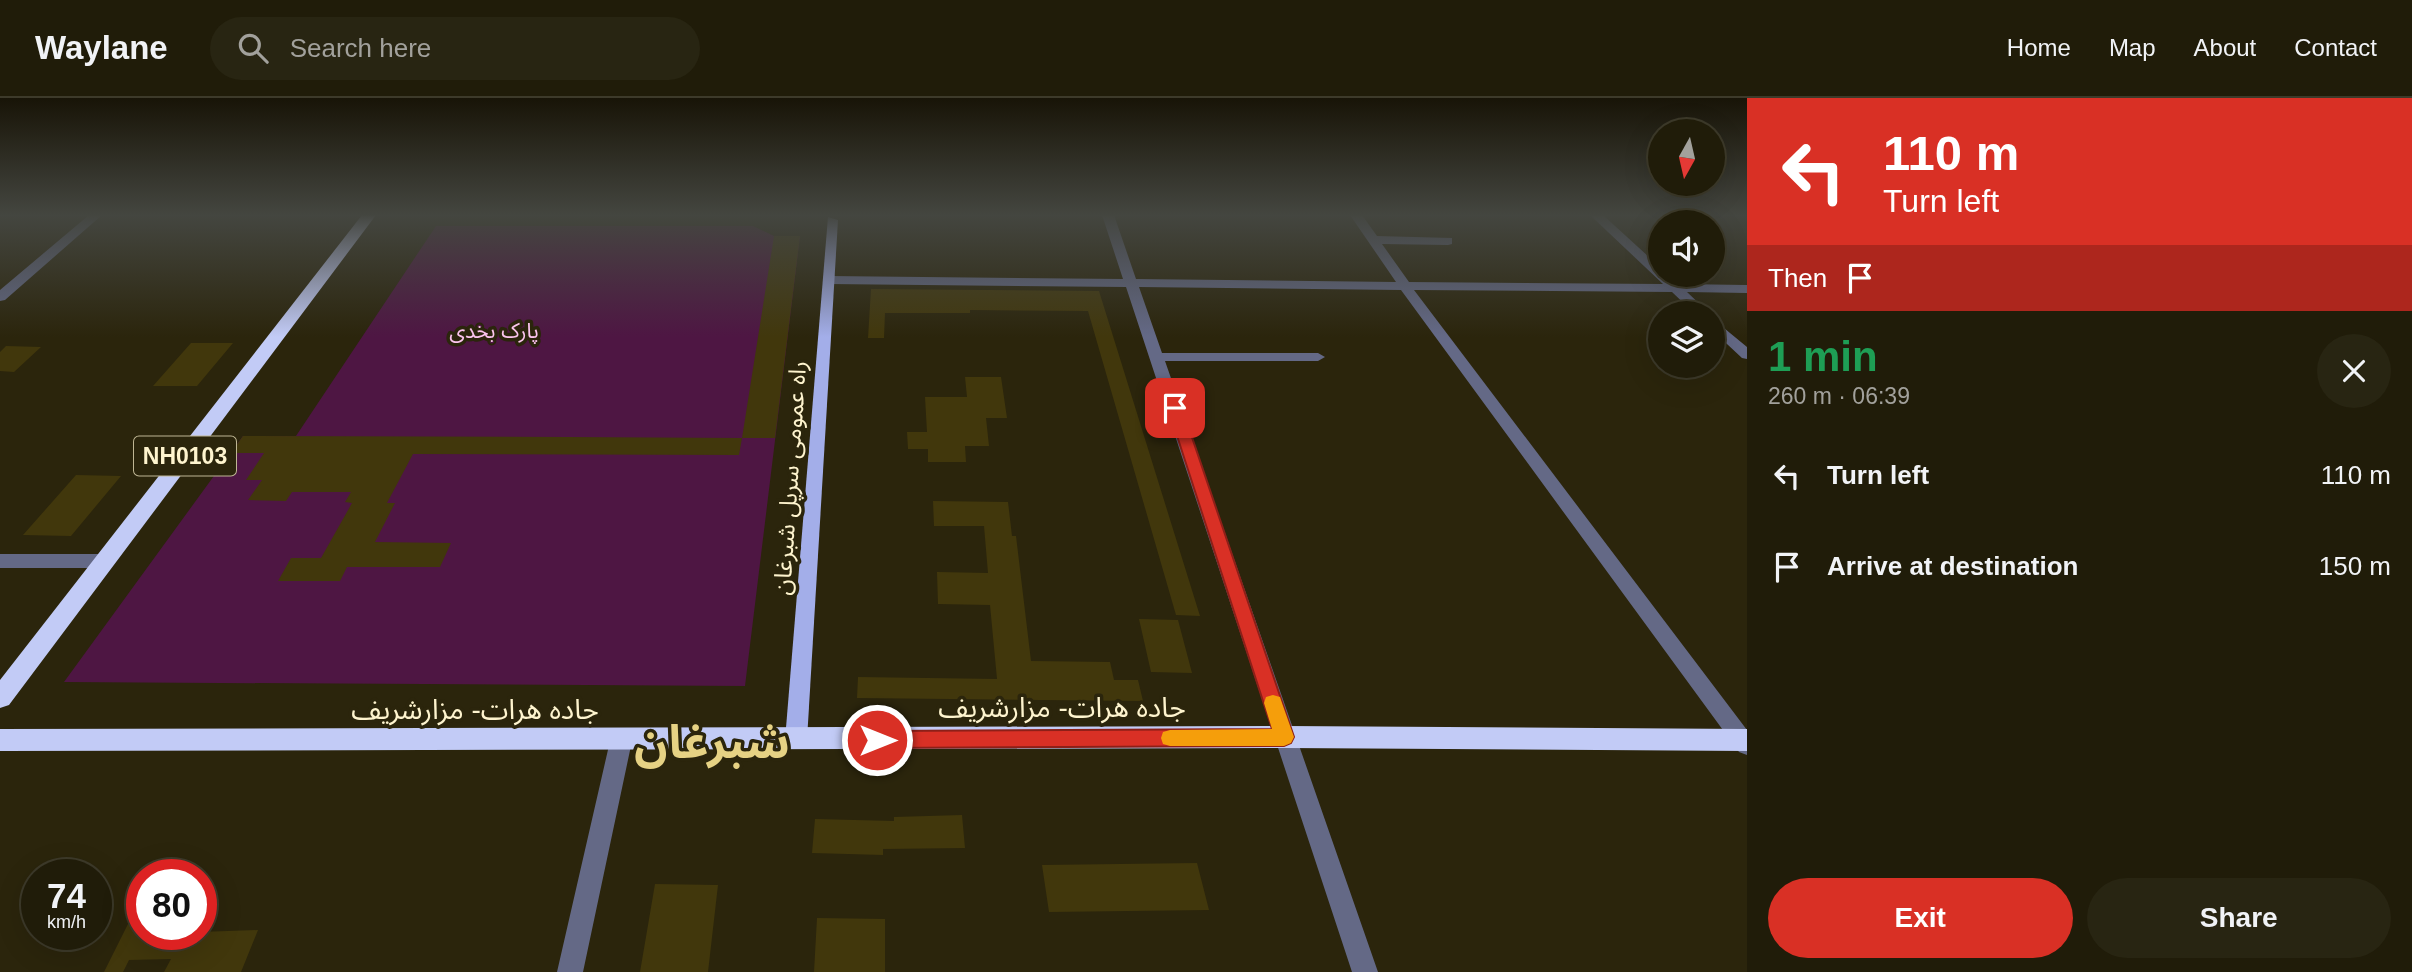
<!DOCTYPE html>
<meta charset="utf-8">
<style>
body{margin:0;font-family:Arial,"Noto Sans Arabic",sans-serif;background:#282512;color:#f1f3f6;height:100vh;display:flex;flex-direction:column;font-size:26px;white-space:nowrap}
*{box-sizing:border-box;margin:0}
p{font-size:23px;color:#a2a19c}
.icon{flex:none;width:38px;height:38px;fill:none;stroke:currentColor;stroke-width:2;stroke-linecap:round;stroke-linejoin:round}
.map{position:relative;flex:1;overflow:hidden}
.sheet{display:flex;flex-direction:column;background:#201c09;width:665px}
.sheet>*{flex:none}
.banner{background:#d93025;color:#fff;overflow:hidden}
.needle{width:46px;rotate:188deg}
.controls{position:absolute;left:1648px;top:21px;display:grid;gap:14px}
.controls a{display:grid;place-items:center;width:77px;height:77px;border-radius:50%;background:#201c09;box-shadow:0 7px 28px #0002,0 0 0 2px #3d3a2a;font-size:35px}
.speed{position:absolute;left:21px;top:761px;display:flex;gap:14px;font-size:35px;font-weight:700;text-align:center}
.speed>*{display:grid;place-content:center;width:91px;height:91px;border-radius:50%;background:#201c09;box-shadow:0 7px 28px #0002,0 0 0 2px #3d3a2a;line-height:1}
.speed small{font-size:18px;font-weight:400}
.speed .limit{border:10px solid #d22;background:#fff;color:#111}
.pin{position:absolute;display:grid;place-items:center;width:60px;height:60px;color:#fff;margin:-30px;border-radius:14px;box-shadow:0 4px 10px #0006}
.me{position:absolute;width:77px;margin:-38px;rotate:90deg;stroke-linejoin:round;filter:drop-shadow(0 0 5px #0008)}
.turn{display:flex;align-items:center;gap:24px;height:147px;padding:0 21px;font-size:32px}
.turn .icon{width:91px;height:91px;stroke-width:2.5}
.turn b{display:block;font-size:49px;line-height:60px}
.then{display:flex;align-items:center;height:66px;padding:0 21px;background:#0003;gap:14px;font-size:26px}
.round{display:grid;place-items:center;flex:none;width:74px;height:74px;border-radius:37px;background:#282512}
.overview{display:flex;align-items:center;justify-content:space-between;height:119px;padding:0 21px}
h1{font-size:42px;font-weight:800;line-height:52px;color:#1e9e55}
.action{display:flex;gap:14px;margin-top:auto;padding:14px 21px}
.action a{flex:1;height:80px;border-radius:42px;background:#d93025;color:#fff;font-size:28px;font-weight:800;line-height:80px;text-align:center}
.action a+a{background:#282512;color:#f1f3f6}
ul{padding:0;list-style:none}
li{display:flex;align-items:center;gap:21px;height:91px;padding:0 21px}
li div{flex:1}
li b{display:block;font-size:26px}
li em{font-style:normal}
header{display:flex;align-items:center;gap:42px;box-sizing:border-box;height:98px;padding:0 35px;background:#201c09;border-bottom:2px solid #3d3a2a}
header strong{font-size:33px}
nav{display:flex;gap:38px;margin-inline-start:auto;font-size:24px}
.search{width:490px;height:63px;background:#282512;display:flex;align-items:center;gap:18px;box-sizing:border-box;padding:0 24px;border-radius:38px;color:#a2a19c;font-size:26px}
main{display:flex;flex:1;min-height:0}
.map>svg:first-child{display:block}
.green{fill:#4e1643}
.building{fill:#41370c}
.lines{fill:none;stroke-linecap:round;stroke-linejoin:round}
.street{fill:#646986;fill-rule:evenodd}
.primary{fill:#a3aee9;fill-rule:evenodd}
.highway{fill:#c2cbf6;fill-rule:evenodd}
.route{fill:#d93025;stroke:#8d1f18;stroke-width:2}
.slow{fill:#f59e0b}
.labels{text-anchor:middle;stroke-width:7;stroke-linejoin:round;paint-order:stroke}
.far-park-label{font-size:21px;fill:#fcc4ee;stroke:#2b250c}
.shield{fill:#2b250c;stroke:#bfb694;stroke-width:2}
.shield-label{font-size:23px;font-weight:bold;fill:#fef4ce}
.street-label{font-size:24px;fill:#fef4ce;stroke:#2b250c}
.near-street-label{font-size:28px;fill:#fef4ce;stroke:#2b250c}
.near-town-label{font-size:46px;font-weight:bold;fill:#e6d284;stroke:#2b250c}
</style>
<header>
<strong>Waylane</strong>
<div class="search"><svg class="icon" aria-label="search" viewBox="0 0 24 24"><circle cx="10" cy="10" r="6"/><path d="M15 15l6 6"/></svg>Search here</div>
<nav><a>Home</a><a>Map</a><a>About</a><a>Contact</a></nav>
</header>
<main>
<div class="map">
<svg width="1747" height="874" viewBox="0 0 1747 874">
<rect width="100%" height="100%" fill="#2b250c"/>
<!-- green -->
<path class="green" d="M 436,128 L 753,128 L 774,138 L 800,138 L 745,588 L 64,584 L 243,338 L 296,338 Z"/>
<!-- building -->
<path class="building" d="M 774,138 L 800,138 L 775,340 L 742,340 Z
M 871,191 L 1099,193 L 1200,518 L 1176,517 L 1088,213 L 970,212 L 970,215 L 885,215 L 884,240 L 868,240 Z
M 191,245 L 233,245 L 197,288 L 153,288 Z
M 6,248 L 41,249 L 14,274 L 0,273 L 0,254 Z
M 965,279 L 1001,279 L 1007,320 L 986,320 L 989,348 L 965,348 L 966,364 L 928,364 L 928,351 L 908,351 L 907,334 L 927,334 L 925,299 L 967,299 Z
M 243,338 L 568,339 L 742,340 L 739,357 L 413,356 L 387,405 L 395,405 L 375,444 L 451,445 L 440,469 L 347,469 L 340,483 L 278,483 L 291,460 L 321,460 L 352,405 L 345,404 L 351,394 L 292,394 L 286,403 L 248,402 L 262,382 L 246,382 L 264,355 L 231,355 Z
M 76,377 L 121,378 L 71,438 L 23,437 Z
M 933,403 L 1008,404 L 1012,438 L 1016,438 L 1031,563 L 1110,564 L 1114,582 L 1138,582 L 1143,603 L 857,600 L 858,579 L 997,581 L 990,507 L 938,506 L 937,474 L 988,475 L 984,428 L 934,428 Z
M 1139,521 L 1178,522 L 1192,575 L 1151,574 Z
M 962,717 L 965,750 L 883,751 L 883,757 L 812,755 L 815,721 L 894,723 L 894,719 Z
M 1197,765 L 1209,812 L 1049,814 L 1042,767 Z
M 655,786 L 718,787 L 708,874 L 640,874 Z
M 817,820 L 885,821 L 885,874 L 814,874 Z
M 142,825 L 142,836 L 258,832 L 241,874 L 164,874 L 171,861 L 129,862 L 123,874 L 104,874 L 128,826 Z"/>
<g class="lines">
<!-- street -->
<path class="street" d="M 89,117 L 102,117 L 5,202 L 0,203 L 0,192 Z
M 1102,117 L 1114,117 L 1136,181 L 1396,184 L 1350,117 L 1362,117 L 1377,138 L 1452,140 L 1452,146 L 1448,147 L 1382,146 L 1409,184 L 1663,186 L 1590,117 L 1603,117 L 1661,170 L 1661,177 L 1668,177 L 1679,186 L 1747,187 L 1747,195 L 1687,194 L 1709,215 L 1694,215 L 1672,194 L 1414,192 L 1747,632 L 1747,657 L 1739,654 L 1401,192 L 1139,189 L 1162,255 L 1318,255 L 1325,259 L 1318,263 L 1165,263 L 1378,874 L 1352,874 L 1126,189 L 829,186 L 823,182 L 829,178 L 1123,181 Z
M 1713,221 L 1747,249 L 1747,261 L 1742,260 L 1713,233 Z
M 0,456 L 104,456 L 110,458 L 113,463 L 110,468 L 104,470 L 0,470 Z
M 621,634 L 628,637 L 632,643 L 583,874 L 557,874 L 610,643 L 614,637 Z"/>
<!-- primary -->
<path class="primary" d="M 828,119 L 838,122 L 807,642 L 803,648 L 796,651 L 789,648 L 785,642 Z"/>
<!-- highway -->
<path class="highway" d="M 362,117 L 376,117 L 9,607 L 0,610 L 0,582 Z
M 1285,628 L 1747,631 L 1747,653 L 1285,650 L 0,653 L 0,631 Z"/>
</g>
<!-- sky -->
<linearGradient id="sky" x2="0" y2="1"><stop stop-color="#181407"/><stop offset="0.49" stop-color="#444640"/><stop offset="1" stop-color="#444640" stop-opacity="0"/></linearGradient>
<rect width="1747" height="239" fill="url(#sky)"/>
<!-- route -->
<path class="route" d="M 1175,305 L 1182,310 L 1294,639 L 1291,645 L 1284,648 L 877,650 L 870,647 L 868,642 L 870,636 L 877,633 L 1272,631 L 1168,310 Z"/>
<!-- slow -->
<path class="slow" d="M 1273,597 L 1280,599 L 1282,605 L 1294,639 L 1291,645 L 1284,648 L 1170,648 L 1163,646 L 1161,640 L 1163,634 L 1170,632 L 1272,631 L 1264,605 L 1266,599 Z"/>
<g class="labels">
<!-- far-park labels -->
<g class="far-park-label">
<text x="494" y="240">پارک بخدی</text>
</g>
<!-- shield labels -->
<rect class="shield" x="134" y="338.5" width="102" height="39" rx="5"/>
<g class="shield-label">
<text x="185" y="366">NH0103</text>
</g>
<!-- street labels -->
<g class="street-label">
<text transform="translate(790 380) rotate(-86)" y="8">راه عمومی سرپل شبرغان</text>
</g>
<!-- near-street labels -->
<g class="near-street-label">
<text x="1062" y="619">جاده هرات- مزارشریف</text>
<text x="475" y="621">جاده هرات- مزارشریف</text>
</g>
<!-- near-town labels -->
<g class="near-town-label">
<text x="712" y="660">شبرغان</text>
</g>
</g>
</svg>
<div class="controls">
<a><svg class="needle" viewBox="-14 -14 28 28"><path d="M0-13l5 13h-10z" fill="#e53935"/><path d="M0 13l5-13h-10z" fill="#a2a19c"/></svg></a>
<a><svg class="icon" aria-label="sound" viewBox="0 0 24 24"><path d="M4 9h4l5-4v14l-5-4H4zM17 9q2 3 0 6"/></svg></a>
<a><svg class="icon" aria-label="layers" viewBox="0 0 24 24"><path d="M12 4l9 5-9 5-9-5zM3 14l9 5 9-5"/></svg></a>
</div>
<div class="speed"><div>74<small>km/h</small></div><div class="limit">80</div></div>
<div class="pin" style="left:1175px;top:310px;background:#d93025"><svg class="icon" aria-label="arrive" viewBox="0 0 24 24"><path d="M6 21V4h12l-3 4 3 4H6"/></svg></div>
<svg class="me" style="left:877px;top:642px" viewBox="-20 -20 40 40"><circle r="17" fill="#d93025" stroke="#fff" stroke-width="3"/><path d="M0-11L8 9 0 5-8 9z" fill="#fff"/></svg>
</div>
<section class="sheet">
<div class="banner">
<div class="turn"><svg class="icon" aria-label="left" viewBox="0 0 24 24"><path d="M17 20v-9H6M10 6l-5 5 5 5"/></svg><div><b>110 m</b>Turn left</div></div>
<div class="then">Then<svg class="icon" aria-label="arrive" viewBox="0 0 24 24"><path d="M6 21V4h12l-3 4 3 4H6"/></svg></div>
</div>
<div class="overview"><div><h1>1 min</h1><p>260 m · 06:39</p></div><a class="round"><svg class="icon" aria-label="close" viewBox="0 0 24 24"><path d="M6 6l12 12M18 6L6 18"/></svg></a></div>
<ul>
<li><svg class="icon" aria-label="left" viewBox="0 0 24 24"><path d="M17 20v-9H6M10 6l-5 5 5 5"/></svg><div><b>Turn left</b></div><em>110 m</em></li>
<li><svg class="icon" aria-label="arrive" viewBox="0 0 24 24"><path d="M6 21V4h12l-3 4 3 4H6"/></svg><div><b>Arrive at destination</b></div><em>150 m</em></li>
</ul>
<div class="action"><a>Exit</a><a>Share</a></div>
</section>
</main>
